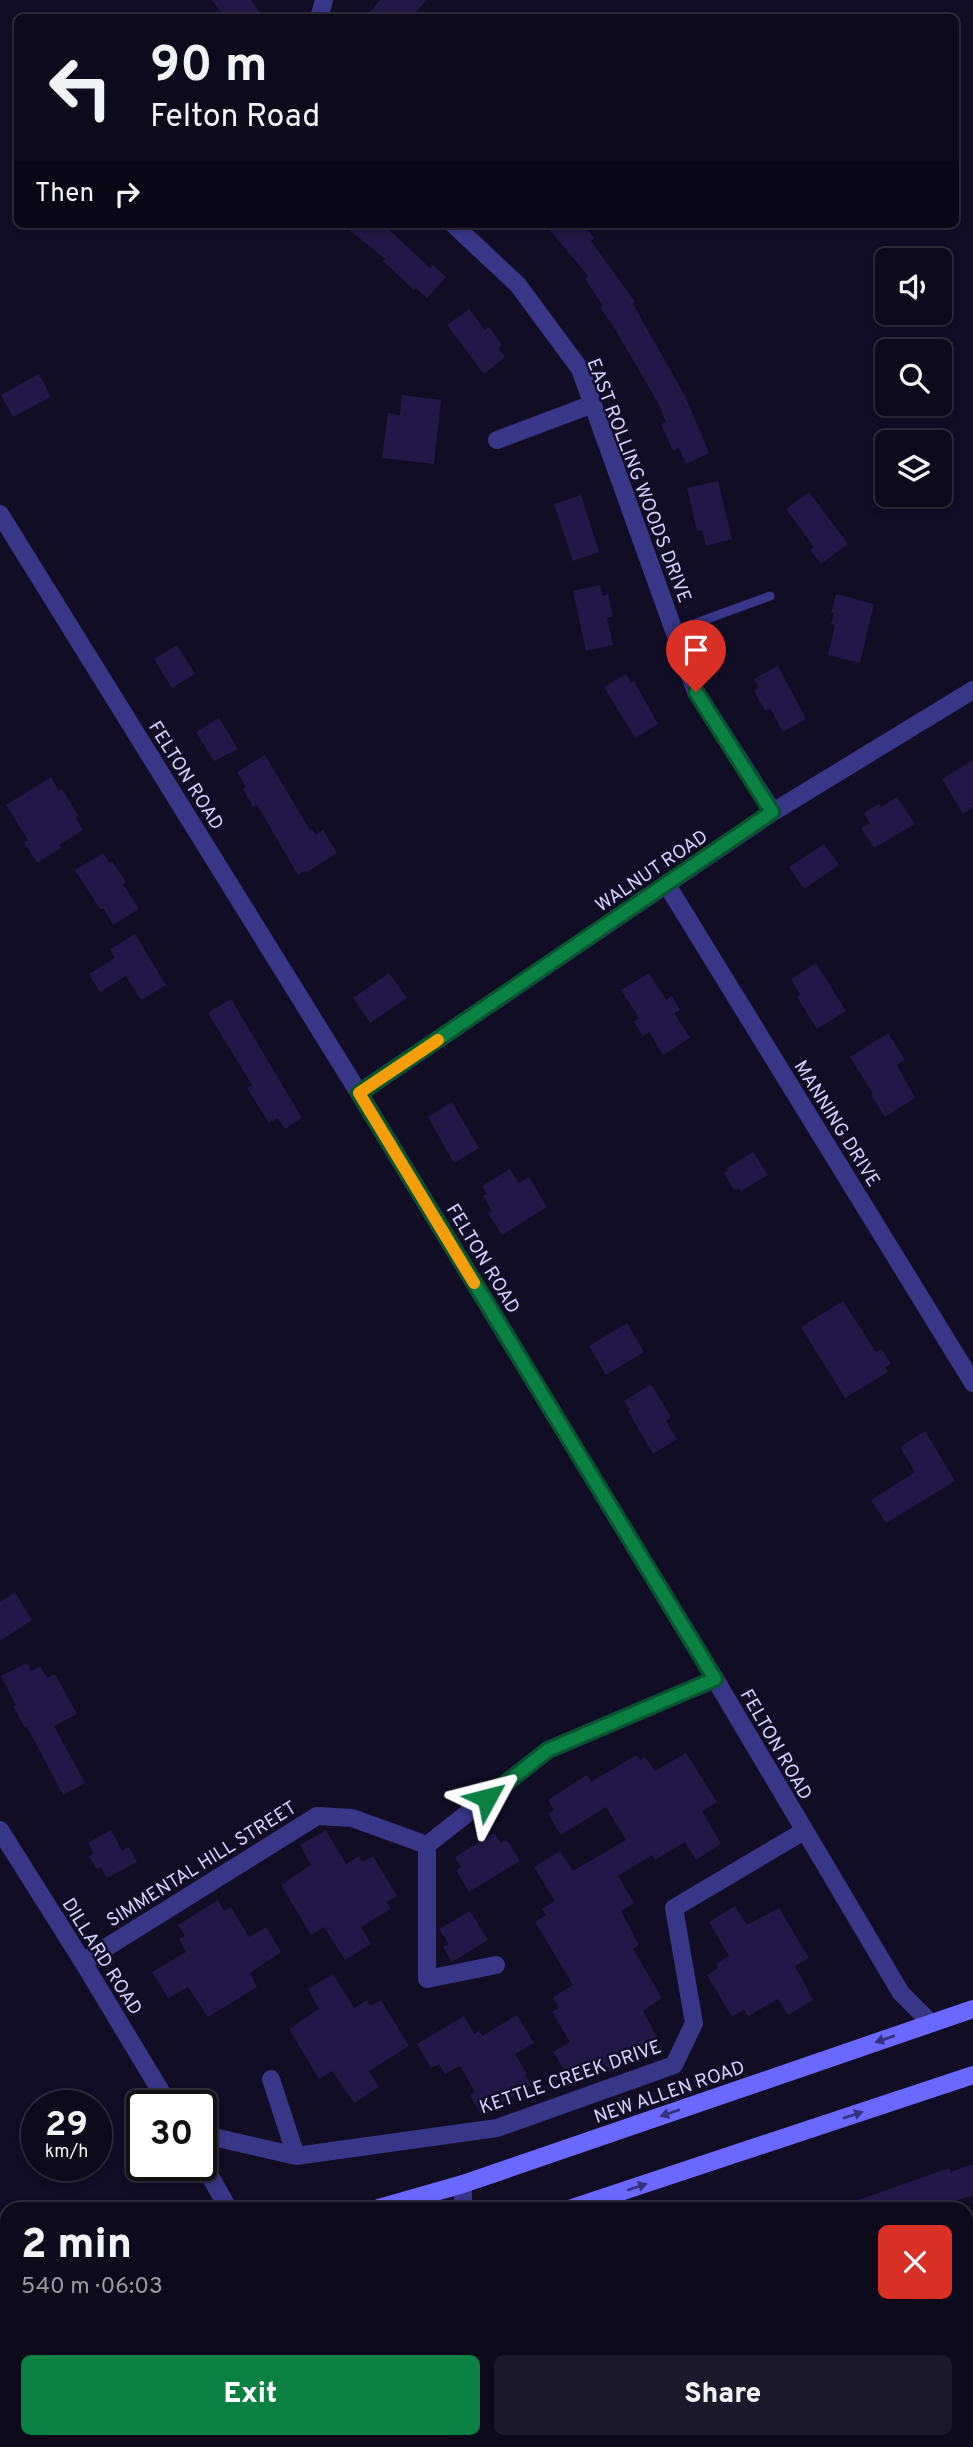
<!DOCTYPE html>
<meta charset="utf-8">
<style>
body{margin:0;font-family:Overpass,sans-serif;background:#1b1829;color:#f1f3f6;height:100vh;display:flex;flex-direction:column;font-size:26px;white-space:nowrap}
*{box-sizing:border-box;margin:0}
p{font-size:23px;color:#9a9aa3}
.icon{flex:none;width:38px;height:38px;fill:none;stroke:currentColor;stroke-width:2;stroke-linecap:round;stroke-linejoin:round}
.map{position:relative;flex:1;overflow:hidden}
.sheet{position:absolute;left:0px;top:2202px;width:973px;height:247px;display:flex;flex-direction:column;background:#0d0a1c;border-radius:21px 21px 0 0;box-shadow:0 4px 10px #0003,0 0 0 2px #2d2b3b}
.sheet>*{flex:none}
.banner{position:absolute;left:14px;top:14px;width:945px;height:214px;border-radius:10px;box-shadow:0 4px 10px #0003,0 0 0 2px #2d2b3b;background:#0d0a1c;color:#f1f3f6;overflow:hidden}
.buttons{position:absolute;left:875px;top:248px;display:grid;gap:14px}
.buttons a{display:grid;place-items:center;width:77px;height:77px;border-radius:10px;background:#0d0a1c;box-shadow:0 4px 10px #0003,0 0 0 2px #2d2b3b;font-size:35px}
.speed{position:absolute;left:21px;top:2090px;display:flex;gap:14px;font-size:35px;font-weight:700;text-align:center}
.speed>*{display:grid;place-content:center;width:91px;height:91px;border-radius:50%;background:#0d0a1c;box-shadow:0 4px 10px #0003,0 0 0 2px #2d2b3b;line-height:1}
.speed small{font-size:18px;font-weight:400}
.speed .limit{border:4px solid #111;border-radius:10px;background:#fff;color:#111}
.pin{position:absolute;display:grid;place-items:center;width:60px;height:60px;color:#fff;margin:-72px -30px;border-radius:50% 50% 50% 0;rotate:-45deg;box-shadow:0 0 7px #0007}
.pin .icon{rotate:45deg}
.me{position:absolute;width:77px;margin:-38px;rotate:52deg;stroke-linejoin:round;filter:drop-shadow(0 0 5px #0008)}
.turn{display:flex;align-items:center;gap:24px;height:147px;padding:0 21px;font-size:32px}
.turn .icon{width:91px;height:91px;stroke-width:2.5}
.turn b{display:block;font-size:49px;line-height:60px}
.then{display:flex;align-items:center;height:66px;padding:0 21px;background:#0003;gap:14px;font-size:26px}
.round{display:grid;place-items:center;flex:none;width:74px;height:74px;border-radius:10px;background:#1b1829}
.summary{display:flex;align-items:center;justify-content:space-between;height:119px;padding:0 21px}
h1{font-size:42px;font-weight:800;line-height:52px}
.primary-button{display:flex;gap:14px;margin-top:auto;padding:14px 21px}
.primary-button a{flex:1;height:80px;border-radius:10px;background:#0b8043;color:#fff;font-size:28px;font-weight:800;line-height:80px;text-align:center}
.primary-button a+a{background:#1b1829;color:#f1f3f6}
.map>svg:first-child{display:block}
.building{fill:#211847}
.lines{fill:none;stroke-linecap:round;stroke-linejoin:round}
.service{stroke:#373687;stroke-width:9}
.minor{stroke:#373687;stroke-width:18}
.tertiary{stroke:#373687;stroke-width:18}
.secondary{stroke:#6a68ff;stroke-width:18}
.oneway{fill:#35317c}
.route-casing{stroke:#07532c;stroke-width:18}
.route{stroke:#0b8043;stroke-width:12}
.slow{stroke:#f59e0b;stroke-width:12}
.labels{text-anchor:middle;stroke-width:5;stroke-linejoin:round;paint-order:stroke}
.street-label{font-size:19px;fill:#d6d1ff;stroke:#110d25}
</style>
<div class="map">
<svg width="973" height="2447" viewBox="0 0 973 2447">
<rect width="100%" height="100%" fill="#110d25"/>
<!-- building -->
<path class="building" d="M 212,0 L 251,0 L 264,18 L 225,18 Z
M 380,0 L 427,0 L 415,13 L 415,18 L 365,18 Z
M 342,224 L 383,224 L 430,268 L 433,265 L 446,277 L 427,298 L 416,288 L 414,290 L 383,261 L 385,259 Z
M 545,224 L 583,224 L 594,238 L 591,241 L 635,302 L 633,304 L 685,396 L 709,453 L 686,464 L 679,448 L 673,451 L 661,424 L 666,422 L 657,401 L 615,329 L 600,307 L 603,306 L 585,279 L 588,276 Z
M 469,309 L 485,330 L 489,327 L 502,345 L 498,348 L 505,357 L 484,374 L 447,325 Z
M 39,374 L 51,397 L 13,417 L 1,395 Z
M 402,395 L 441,400 L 434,464 L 382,458 L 388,413 L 400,415 Z
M 718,481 L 732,539 L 706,546 L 702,530 L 697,531 L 687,488 Z
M 809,492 L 848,544 L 821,564 L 810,550 L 814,547 L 786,509 Z
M 581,495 L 599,552 L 573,561 L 554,504 Z
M 600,585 L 603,596 L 608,594 L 613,616 L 607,618 L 613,645 L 586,651 L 573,591 Z
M 836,594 L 874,604 L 860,663 L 828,655 L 835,625 L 831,624 L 834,613 L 831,613 Z
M 177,645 L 195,674 L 172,688 L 154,659 Z
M 778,666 L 806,719 L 783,732 L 770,708 L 765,711 L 754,691 L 759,688 L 754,679 Z
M 626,674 L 631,683 L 634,681 L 658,724 L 635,738 L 604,687 Z
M 219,718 L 238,749 L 214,761 L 196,732 Z
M 265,755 L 310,830 L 312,829 L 316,835 L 323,830 L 337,853 L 307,872 L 305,871 L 298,875 L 257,805 L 253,807 L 243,789 L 246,787 L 237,772 Z
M 973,760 L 973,807 L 963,814 L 942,779 Z
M 51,777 L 59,791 L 62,789 L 78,815 L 76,818 L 83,830 L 59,845 L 61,848 L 37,863 L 24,842 L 28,840 L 6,805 Z
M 897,797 L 915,824 L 874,848 L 861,828 L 870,823 L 864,813 L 879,804 L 881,807 Z
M 824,844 L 839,865 L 804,889 L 789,867 Z
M 103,853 L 110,863 L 112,861 L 126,882 L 123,884 L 139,909 L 113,925 L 104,909 L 100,909 L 75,870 Z
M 135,934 L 166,985 L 141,1000 L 126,976 L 100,992 L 89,974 L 115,958 L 110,949 Z
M 816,963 L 846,1011 L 817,1029 L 797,997 L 800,994 L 791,979 Z
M 389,973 L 407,998 L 370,1023 L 353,998 Z
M 649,973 L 666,1000 L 672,996 L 680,1010 L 674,1013 L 690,1038 L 663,1055 L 649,1032 L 643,1036 L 634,1022 L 639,1018 L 621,990 Z
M 231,999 L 302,1118 L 285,1129 L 278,1118 L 269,1123 L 247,1088 L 252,1085 L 208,1013 Z
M 888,1033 L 905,1060 L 897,1065 L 915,1098 L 885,1117 L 871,1095 L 873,1094 L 850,1057 Z
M 452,1102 L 479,1148 L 454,1163 L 428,1117 Z
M 753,1152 L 768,1175 L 741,1191 L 739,1188 L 734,1190 L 724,1173 L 728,1170 L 727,1168 Z
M 510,1169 L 519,1183 L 529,1177 L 547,1207 L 502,1235 L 488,1213 L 492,1211 L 483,1196 L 487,1194 L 482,1186 Z
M 843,1301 L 876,1352 L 882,1349 L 891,1364 L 885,1367 L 888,1372 L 845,1398 L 801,1327 Z
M 627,1323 L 644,1352 L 606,1375 L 589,1346 Z
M 651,1384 L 671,1417 L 666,1421 L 677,1439 L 653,1454 L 628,1411 L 630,1410 L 624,1401 Z
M 925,1431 L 955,1481 L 886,1523 L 871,1500 L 915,1472 L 900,1447 Z
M 15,1592 L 32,1620 L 0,1641 L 0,1602 Z
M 27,1663 L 31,1671 L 40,1666 L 47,1678 L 55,1674 L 77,1714 L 54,1726 L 85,1783 L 63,1795 L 27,1727 L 25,1728 L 13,1706 L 16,1705 L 1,1676 Z
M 686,1753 L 717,1802 L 702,1811 L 721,1844 L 696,1860 L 685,1842 L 655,1860 L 652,1855 L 618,1876 L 634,1903 L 621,1911 L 639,1945 L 633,1949 L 662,1998 L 643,2011 L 660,2043 L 610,2073 L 601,2059 L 569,2077 L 553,2052 L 570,2042 L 552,2012 L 559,2008 L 553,1997 L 573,1985 L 535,1922 L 546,1915 L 542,1909 L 555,1901 L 534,1867 L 560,1851 L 573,1871 L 626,1840 L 606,1807 L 561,1835 L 548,1814 L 554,1810 L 548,1800 L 587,1775 L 591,1782 L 636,1755 L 640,1760 L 645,1757 L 655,1771 Z
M 111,1830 L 122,1851 L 129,1847 L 137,1862 L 107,1878 L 101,1867 L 96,1869 L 89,1856 L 94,1853 L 88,1843 Z
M 326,1830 L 346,1864 L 359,1856 L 362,1862 L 373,1856 L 397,1896 L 387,1902 L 391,1909 L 361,1927 L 371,1944 L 345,1960 L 324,1927 L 311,1935 L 281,1885 L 311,1865 L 300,1845 Z
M 494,1833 L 501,1843 L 507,1840 L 520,1861 L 469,1892 L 456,1870 L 461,1867 L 455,1857 Z
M 218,1900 L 224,1911 L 231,1907 L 249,1937 L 266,1927 L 281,1952 L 250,1973 L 257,1987 L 208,2017 L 188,1987 L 168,1998 L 152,1972 L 186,1952 L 179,1939 L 185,1936 L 178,1925 Z
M 735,1906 L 747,1925 L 779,1908 L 809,1958 L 795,1966 L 813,2000 L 788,2015 L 778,1999 L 748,2016 L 744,2010 L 732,2017 L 707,1975 L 718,1968 L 716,1964 L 729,1956 L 709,1922 Z
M 470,1911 L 488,1940 L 452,1962 L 443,1947 L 449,1944 L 439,1929 Z
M 333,1974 L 354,2008 L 367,2000 L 370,2006 L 381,2000 L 409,2046 L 369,2071 L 379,2087 L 354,2103 L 332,2071 L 319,2079 L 289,2029 L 319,2009 L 308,1989 Z
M 517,2015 L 534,2043 L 515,2054 L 527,2074 L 525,2075 L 531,2085 L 482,2115 L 470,2095 L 475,2092 L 460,2066 L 445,2074 L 439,2064 L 431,2068 L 417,2044 L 464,2016 L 474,2034 L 479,2031 L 482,2036 Z
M 973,2164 L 973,2195 L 935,2208 L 841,2208 L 841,2206 L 949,2168 L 951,2172 Z"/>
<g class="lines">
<!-- service -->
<path class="service" d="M 674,631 L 770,596"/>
<!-- minor -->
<path class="minor" d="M 319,18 L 324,0
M 453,224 L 518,285 L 580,369 L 696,692 L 773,812
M 497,440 L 593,404
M 0,514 L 359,1093 L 715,1679 L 901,1993 L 931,2023
M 667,885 L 973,1383
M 359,1093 L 773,812 L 973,690
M 0,1830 L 83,1962 L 169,2105
M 427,1845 L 548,1750 L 715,1679
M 427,1845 L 427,1979 L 496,1965
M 83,1962 L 317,1816 L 352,1818 L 427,1845
M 271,2079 L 296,2156
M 201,2134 L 296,2156 L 497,2128 L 674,2065 L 694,2023 L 674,1908 L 804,1831
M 201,2160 L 228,2208"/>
<!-- tertiary -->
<path class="tertiary" d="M 463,2208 L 463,2184
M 468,2441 L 468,2447"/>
<!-- secondary -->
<path class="secondary" d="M 379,2208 L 463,2184 L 973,2009
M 572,2208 L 973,2075
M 0,2333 L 7,2331
M 0,2397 L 7,2395"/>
</g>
<!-- one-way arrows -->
<defs><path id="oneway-solid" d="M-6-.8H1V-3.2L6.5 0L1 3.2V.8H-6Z" transform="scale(1.75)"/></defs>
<g class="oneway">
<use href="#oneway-solid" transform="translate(885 2039) rotate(161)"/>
<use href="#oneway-solid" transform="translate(670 2113) rotate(161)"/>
<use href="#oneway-solid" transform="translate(853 2115) rotate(-18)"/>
<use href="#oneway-solid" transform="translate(637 2187) rotate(-18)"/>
</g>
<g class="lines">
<defs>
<path id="route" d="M 487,1798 L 548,1750 L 715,1679 L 359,1093 L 772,812 L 696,692"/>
</defs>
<!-- route casing -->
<use href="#route" class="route-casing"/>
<!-- route -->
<use href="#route" class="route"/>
<!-- slow -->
<path class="slow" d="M 438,1040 L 359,1093 L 474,1283"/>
</g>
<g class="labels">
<!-- street labels -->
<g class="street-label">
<text transform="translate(640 480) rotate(69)" y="7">EAST ROLLING WOODS DRIVE</text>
<text transform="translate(187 775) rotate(58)" y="7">FELTON ROAD</text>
<text transform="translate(651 870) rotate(-34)" y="7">WALNUT ROAD</text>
<text transform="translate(838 1123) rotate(58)" y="7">MANNING DRIVE</text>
<text transform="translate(484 1258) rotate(59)" y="7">FELTON ROAD</text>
<text transform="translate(777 1744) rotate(60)" y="7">FELTON ROAD</text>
<text transform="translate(201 1863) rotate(-32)" y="7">SIMMENTAL HILL STREET</text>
<text transform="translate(103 1956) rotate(58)" y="7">DILLARD ROAD</text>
<text transform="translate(570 2076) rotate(-19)" y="7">KETTLE CREEK DRIVE</text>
<text transform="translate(669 2091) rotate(-19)" y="7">NEW ALLEN ROAD</text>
</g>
</g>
</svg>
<div class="buttons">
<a><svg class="icon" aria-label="sound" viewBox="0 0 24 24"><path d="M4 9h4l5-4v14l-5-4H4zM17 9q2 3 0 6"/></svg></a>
<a><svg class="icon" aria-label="search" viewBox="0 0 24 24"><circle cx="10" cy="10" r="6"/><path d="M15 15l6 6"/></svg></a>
<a><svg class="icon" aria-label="layers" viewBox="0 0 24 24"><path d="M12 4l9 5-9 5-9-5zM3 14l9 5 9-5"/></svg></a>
</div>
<div class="speed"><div>29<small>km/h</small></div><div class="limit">30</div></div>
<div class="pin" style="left:696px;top:692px;background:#d93025"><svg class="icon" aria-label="arrive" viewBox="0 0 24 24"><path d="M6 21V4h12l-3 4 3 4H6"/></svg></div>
<svg class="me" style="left:487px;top:1798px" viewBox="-20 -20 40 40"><path d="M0-17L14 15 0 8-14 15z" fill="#0b8043" stroke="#fff" stroke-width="4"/></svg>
<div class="banner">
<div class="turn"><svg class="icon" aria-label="left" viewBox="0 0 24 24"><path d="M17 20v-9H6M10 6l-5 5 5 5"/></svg><div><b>90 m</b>Felton Road</div></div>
<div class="then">Then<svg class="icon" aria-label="right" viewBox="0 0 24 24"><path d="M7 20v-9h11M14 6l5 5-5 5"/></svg></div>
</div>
<section class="sheet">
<div class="summary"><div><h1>2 min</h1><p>540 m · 06:03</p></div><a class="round" style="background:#d93025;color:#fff"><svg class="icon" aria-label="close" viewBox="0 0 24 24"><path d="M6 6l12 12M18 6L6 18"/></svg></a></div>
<div class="primary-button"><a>Exit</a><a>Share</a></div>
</section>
</div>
